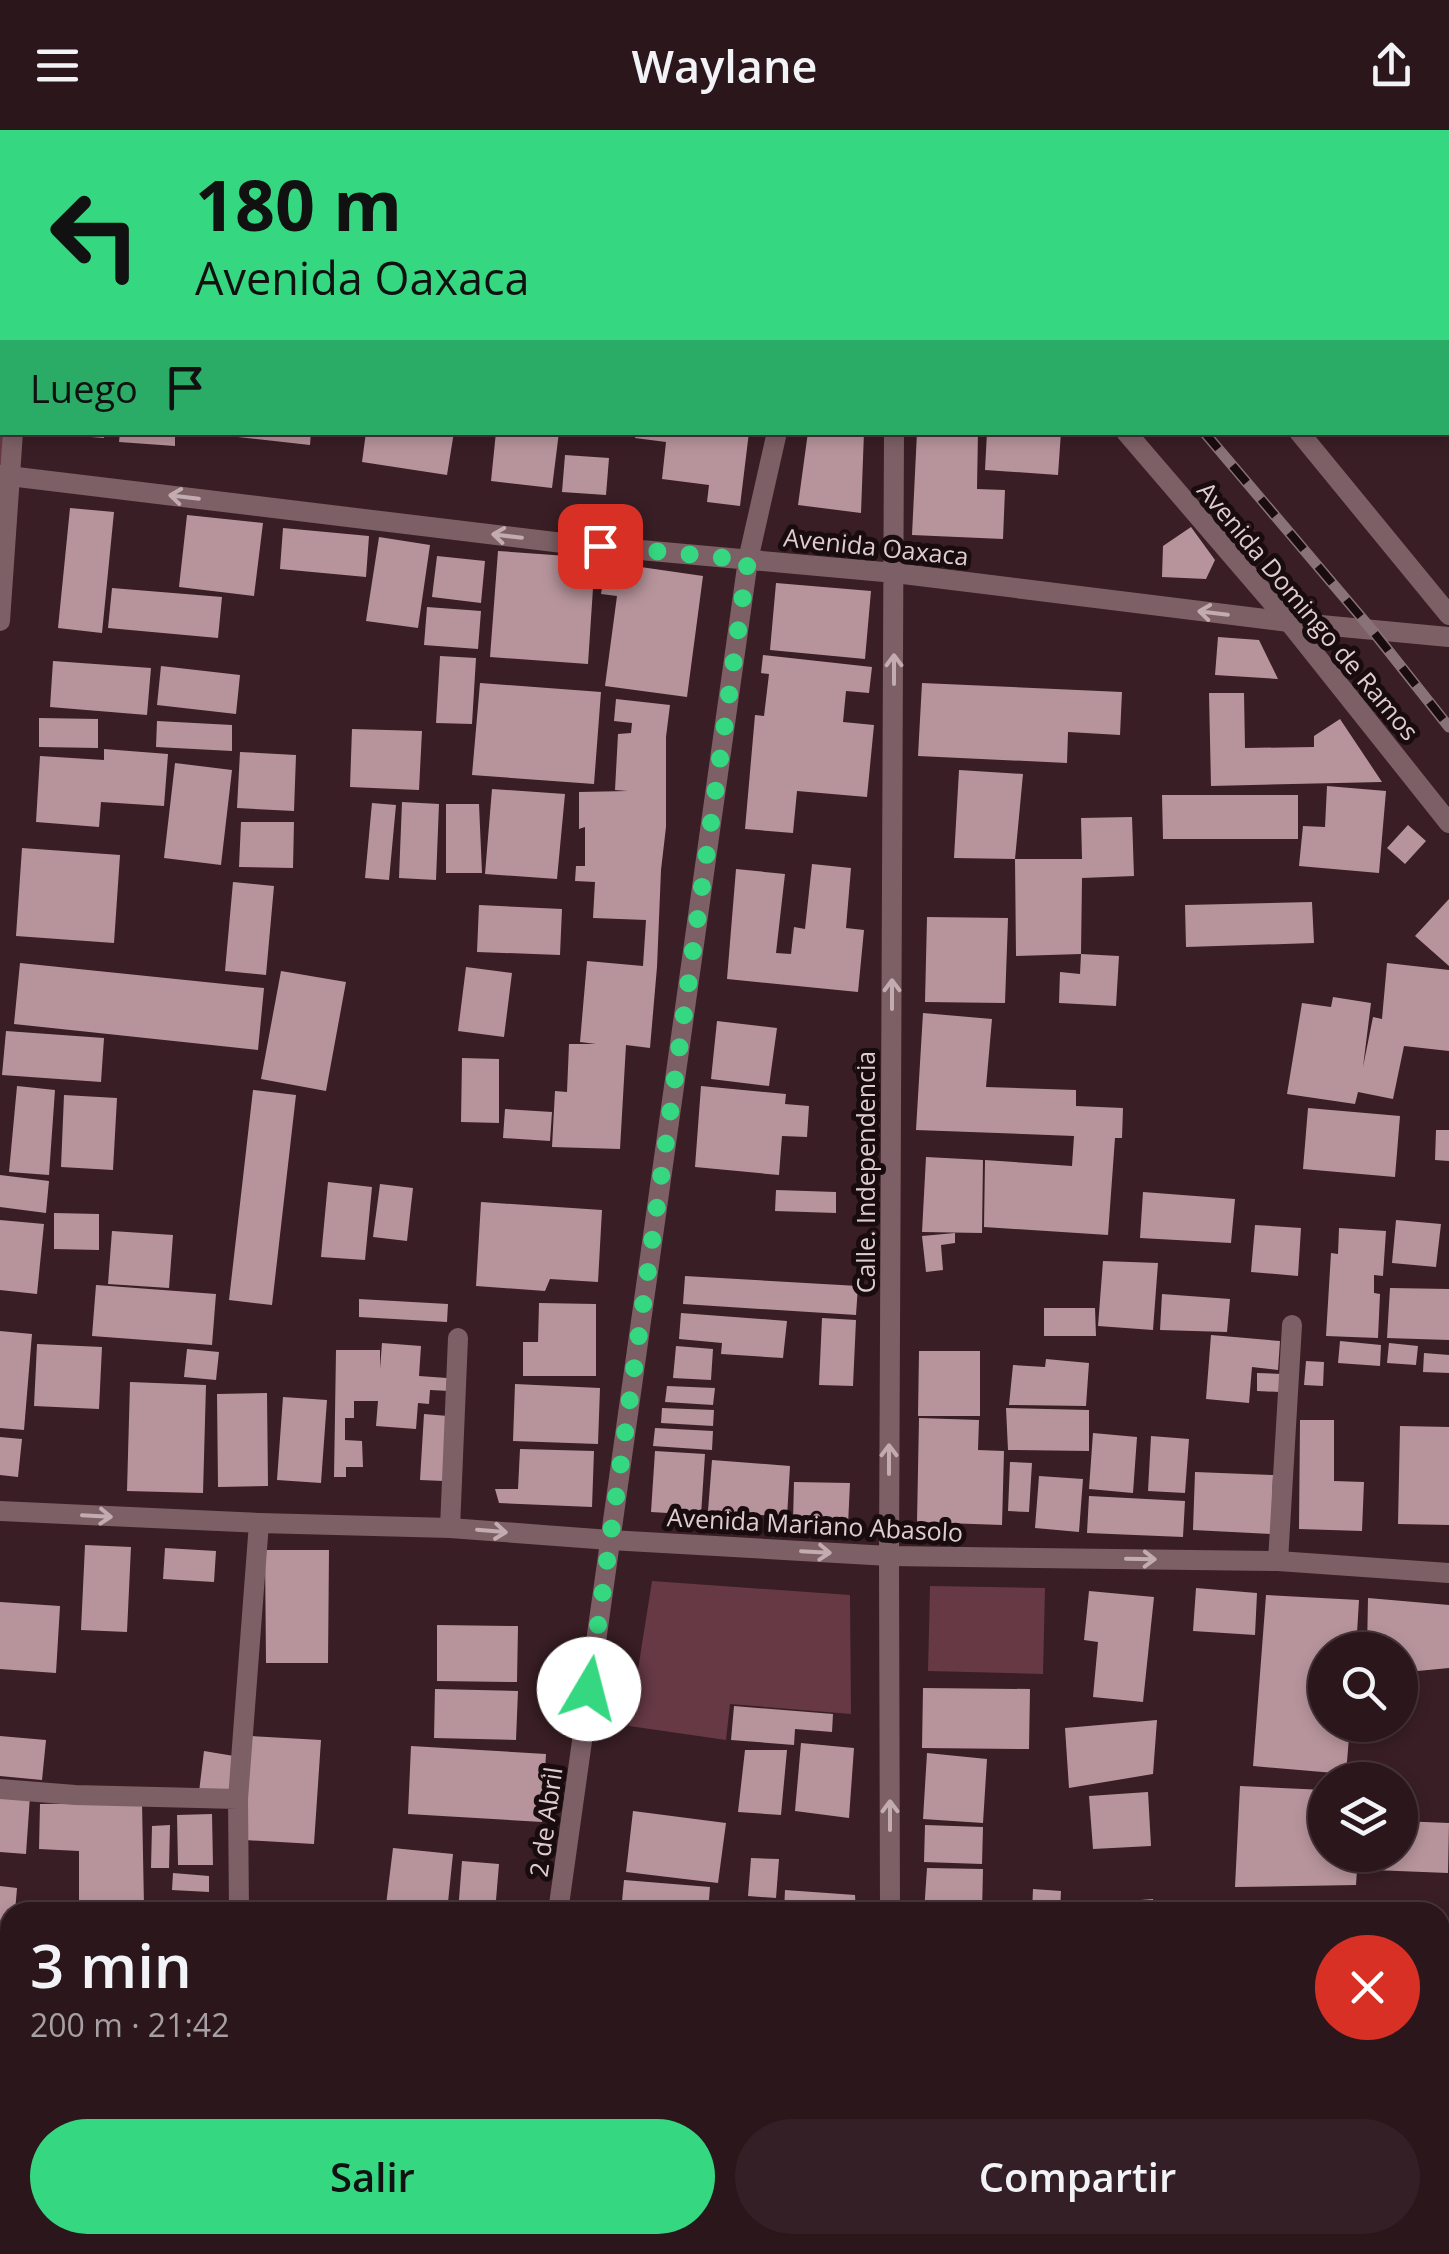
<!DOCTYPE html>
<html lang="es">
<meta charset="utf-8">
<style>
body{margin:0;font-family:"Open Sans",sans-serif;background:#331f25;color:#f1f3f6;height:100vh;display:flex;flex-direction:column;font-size:38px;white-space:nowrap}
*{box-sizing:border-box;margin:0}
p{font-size:32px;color:#a69fa3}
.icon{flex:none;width:55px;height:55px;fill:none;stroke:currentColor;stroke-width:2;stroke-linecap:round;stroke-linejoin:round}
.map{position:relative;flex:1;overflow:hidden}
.details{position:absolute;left:0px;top:1772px;width:1450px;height:352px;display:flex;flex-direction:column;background:#2b161c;border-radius:30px 30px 0 0;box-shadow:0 5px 15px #0003,0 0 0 2px #47353b}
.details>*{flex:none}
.banner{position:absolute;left:0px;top:0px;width:1450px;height:305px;box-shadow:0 5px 15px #0003,0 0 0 2px #47353b;background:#35d881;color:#111;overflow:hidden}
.controls{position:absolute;left:1308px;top:1502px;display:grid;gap:20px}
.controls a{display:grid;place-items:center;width:110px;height:110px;border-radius:50%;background:#2b161c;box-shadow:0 5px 15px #0003,0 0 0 2px #47353b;font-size:50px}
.pin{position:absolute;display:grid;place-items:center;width:85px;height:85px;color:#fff;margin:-42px;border-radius:20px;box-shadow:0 5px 15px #0006}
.me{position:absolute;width:110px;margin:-55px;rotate:8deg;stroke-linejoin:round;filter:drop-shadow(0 0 8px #0008)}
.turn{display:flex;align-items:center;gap:35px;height:210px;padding:0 30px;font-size:45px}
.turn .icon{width:130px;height:130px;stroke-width:2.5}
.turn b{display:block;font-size:70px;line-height:85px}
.then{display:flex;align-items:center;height:95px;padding:0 30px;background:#0003;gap:20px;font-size:38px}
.round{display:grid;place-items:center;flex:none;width:105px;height:105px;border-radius:52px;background:#331f25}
.head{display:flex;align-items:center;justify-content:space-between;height:170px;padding:0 30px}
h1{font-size:60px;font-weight:600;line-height:75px}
.button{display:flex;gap:20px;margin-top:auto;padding:20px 30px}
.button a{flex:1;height:115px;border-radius:60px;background:#35d881;color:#111;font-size:40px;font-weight:600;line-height:115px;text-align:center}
.button a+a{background:#331f25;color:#f1f3f6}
header{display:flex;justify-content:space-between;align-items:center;height:130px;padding:0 30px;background:#2b161c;font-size:45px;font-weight:600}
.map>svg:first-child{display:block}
.green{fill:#663945}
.building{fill:#b7949b}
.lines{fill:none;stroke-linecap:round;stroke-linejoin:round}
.minor{stroke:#7d6066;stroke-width:20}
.tertiary{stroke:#7d6066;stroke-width:20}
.rail-casing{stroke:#8a7378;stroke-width:11}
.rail{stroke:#190c0f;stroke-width:8;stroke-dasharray:22;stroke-linecap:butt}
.oneway{stroke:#c2acb0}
.route{stroke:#35d881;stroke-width:18;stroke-dasharray:0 32.4}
.labels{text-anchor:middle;stroke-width:10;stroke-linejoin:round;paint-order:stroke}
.street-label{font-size:25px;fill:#dfccd0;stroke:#190c0f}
</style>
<header><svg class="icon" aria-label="menu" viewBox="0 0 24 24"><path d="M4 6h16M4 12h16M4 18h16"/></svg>Waylane<svg class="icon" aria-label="share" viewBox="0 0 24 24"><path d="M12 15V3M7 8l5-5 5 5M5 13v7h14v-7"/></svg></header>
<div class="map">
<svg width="1449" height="2124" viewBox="0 0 1449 2124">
<rect width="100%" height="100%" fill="#391e25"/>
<!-- green -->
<path class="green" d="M 0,0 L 31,0 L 31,2 L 2,2 L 2,302 L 13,303 L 0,491 Z
M 652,1451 L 850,1465 L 851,1584 L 730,1574 L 726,1610 L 629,1596 Z
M 930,1456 L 1045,1458 L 1043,1544 L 928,1541 Z"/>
<!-- building -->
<path class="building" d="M 64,302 L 105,302 L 104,308 L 64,305 Z
M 120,302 L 175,302 L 175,316 L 119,312 Z
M 219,302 L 311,302 L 310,315 L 219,305 Z
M 366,302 L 454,302 L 447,345 L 362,332 Z
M 496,302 L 559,302 L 552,358 L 491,351 Z
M 636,302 L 749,302 L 740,376 L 707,372 L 709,355 L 662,349 L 666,312 L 635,308 Z
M 808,302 L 864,302 L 861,383 L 798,375 Z
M 917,302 L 978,302 L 977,359 L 1005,360 L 1003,409 L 912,405 Z
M 987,302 L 1061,302 L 1058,345 L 985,340 Z
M 565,325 L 609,328 L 606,365 L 562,362 Z
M 70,378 L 114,382 L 102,503 L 58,498 Z
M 187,385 L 263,393 L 254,466 L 179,457 Z
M 1191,397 L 1215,430 L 1206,449 L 1162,447 L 1163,416 Z
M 283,398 L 369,406 L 366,447 L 280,439 Z
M 379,407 L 430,415 L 418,498 L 366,491 Z
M 498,421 L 595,428 L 588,534 L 490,527 Z
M 437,426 L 485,431 L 481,473 L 432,467 Z
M 606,432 L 703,446 L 687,567 L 605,556 L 617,466 L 601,464 Z
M 776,453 L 871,461 L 865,529 L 770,520 Z
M 112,458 L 222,467 L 218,508 L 108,498 Z
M 427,477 L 481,481 L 478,519 L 424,515 Z
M 1218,507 L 1259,510 L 1278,549 L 1215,545 Z
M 763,525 L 872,537 L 869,563 L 846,561 L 843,592 L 874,595 L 867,667 L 797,661 L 793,703 L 745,699 L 755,585 L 764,586 L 769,544 L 761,543 Z
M 440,526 L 476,528 L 472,594 L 436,593 Z
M 53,531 L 151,538 L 147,585 L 50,577 Z
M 161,536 L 240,545 L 236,584 L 157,575 Z
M 480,553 L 601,562 L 594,654 L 472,645 Z
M 922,553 L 1122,562 L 1120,605 L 1068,602 L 1067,633 L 918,626 Z
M 1209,563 L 1244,563 L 1245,618 L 1314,617 L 1314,606 L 1340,589 L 1382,652 L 1211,656 Z
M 616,569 L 670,575 L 666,607 L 666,697 L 661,740 L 657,837 L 650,918 L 626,915 L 620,1019 L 552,1017 L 555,961 L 567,962 L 569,914 L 596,914 L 580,912 L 587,831 L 643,836 L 646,790 L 593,788 L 595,752 L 575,751 L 576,736 L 585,736 L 585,697 L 579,699 L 579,662 L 628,661 L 615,660 L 618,604 L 631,603 L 632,593 L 614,591 Z
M 39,588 L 98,589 L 98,618 L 39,617 Z
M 157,591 L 232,595 L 232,621 L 156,617 Z
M 352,599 L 422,601 L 419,660 L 350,657 Z
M 104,619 L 168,624 L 164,676 L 101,672 L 99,697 L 36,692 L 40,626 L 104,630 Z
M 240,622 L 296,625 L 294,681 L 237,678 Z
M 175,633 L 232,640 L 221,735 L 164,728 Z
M 959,640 L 1023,644 L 1015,729 L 954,728 Z
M 1327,656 L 1386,661 L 1379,743 L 1299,736 L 1303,696 L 1325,697 Z
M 492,659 L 565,664 L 557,749 L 485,744 Z
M 1162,665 L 1298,665 L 1298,709 L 1163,709 Z
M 402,672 L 439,674 L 436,750 L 399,748 Z
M 372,673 L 396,675 L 389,750 L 365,748 Z
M 446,674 L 479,674 L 482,743 L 446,743 Z
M 1132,687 L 1134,746 L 1082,748 L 1081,824 L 1016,826 L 1015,729 L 1082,729 L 1081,688 Z
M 241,692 L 294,692 L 293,738 L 239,737 Z
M 1408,695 L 1426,711 L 1405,734 L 1387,718 Z
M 22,718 L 120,725 L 114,813 L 16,806 Z
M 812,734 L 851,738 L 846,798 L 864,800 L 858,862 L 727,849 L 736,739 L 785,744 L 776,823 L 791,824 L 794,797 L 805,799 Z
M 233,752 L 274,756 L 266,845 L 225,841 Z
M 1449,769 L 1449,836 L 1415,806 Z
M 1312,772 L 1314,813 L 1186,817 L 1185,775 Z
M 479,775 L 562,779 L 560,825 L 477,822 Z
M 927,787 L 1008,788 L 1005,873 L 925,872 Z
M 1081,824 L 1119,826 L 1116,876 L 1059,873 L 1060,842 L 1080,844 Z
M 20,833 L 264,858 L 258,920 L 14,894 Z
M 1387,833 L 1449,840 L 1449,921 L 1404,916 L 1393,969 L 1358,962 L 1355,974 L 1287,964 L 1302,873 L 1331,877 L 1333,867 L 1371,873 L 1363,937 L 1373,887 L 1382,889 Z
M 466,837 L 512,843 L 504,907 L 458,901 Z
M 281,841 L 346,852 L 326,961 L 261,949 Z
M 923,883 L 992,889 L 986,957 L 1076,960 L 1076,976 L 1123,978 L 1122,1008 L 1115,1008 L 1108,1105 L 984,1097 L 985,1030 L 1072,1036 L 1074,1006 L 916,1000 Z
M 717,891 L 777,898 L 769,956 L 711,949 Z
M 6,901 L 104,908 L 101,952 L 2,945 Z
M 462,928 L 499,929 L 499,993 L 461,992 Z
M 17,956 L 55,960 L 49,1045 L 9,1042 Z
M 701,956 L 786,964 L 785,974 L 809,976 L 807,1007 L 782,1006 L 779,1045 L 695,1037 Z
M 253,960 L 296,965 L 272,1175 L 229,1170 Z
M 64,965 L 117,968 L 113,1040 L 61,1037 Z
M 1308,978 L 1400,986 L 1395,1047 L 1303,1039 Z
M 505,979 L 552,982 L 550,1011 L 503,1008 Z
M 1436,1000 L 1449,1000 L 1449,1031 L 1435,1030 Z
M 926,1027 L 983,1030 L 982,1103 L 922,1102 Z
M 0,1045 L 49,1051 L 46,1083 L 0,1077 Z
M 328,1052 L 372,1057 L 365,1130 L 321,1127 Z
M 380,1054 L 413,1058 L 407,1111 L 373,1107 Z
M 776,1060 L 836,1062 L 836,1083 L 775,1081 Z
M 1143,1062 L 1235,1069 L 1231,1113 L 1140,1108 Z
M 481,1072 L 602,1080 L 598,1152 L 550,1149 L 545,1161 L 476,1156 Z
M 54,1083 L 99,1084 L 99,1120 L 54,1119 Z
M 0,1090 L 44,1094 L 37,1164 L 0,1160 Z
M 1396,1090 L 1441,1094 L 1436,1137 L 1392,1133 Z
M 1255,1095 L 1301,1098 L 1298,1146 L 1251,1142 Z
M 1339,1098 L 1386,1101 L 1383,1146 L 1374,1145 L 1374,1163 L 1380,1164 L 1378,1208 L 1326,1206 L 1331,1123 L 1338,1124 Z
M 112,1101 L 173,1105 L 169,1158 L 108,1154 Z
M 955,1103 L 955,1113 L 941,1115 L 943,1140 L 926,1142 L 922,1106 Z
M 1103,1131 L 1158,1133 L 1153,1200 L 1098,1196 Z
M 685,1146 L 858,1156 L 856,1185 L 683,1174 Z
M 96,1155 L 216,1164 L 212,1215 L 92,1206 Z
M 1390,1158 L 1449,1159 L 1449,1210 L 1387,1208 Z
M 1162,1164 L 1230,1169 L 1227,1202 L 1160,1200 Z
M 359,1169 L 448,1174 L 447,1192 L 359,1187 Z
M 539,1173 L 596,1174 L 596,1246 L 523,1246 L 523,1212 L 538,1212 Z
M 1044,1178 L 1095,1178 L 1096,1206 L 1044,1206 Z
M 681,1183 L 787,1191 L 783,1228 L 721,1224 L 722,1213 L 679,1209 Z
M 822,1188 L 856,1190 L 853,1256 L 819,1255 Z
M 0,1201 L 32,1204 L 24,1300 L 0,1298 Z
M 1211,1205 L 1280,1211 L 1278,1240 L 1252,1237 L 1249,1273 L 1206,1269 Z
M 1340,1211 L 1381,1215 L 1380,1236 L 1338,1233 Z
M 382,1213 L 421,1216 L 419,1246 L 447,1248 L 450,1261 L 430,1260 L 429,1274 L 418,1273 L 416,1299 L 376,1296 L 378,1271 L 354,1271 L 354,1288 L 345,1288 L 345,1310 L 362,1311 L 363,1337 L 346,1337 L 346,1347 L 334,1347 L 336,1220 L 380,1220 L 380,1239 Z
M 1389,1213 L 1418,1216 L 1416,1235 L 1387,1233 Z
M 37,1214 L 102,1217 L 99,1279 L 34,1276 Z
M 676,1216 L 713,1219 L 711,1250 L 673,1248 Z
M 187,1219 L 219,1222 L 216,1250 L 184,1247 Z
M 919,1221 L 980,1221 L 980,1286 L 918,1286 Z
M 1424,1223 L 1449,1225 L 1449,1243 L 1423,1242 Z
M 1046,1229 L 1089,1233 L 1086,1276 L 1009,1275 L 1013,1235 L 1045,1237 Z
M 1306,1231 L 1324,1232 L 1323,1256 L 1304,1255 Z
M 1257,1243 L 1282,1244 L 1280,1262 L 1257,1261 Z
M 130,1252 L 206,1255 L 203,1363 L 127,1361 Z
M 515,1254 L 600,1258 L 598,1314 L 513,1311 Z
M 667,1256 L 715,1258 L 713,1275 L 665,1272 Z
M 267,1263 L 268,1356 L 218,1357 L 217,1264 Z
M 283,1267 L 327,1270 L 321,1353 L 277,1350 Z
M 662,1278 L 714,1280 L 713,1296 L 661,1293 Z
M 1006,1278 L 1089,1280 L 1089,1321 L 1008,1320 Z
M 424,1284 L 448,1286 L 444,1351 L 420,1350 Z
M 919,1288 L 979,1290 L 978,1320 L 1004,1321 L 1002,1395 L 917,1392 Z
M 1300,1290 L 1334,1290 L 1334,1351 L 1364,1352 L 1362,1401 L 1299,1399 Z
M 1400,1296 L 1449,1297 L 1449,1395 L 1398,1394 Z
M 655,1298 L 713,1301 L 712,1320 L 653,1316 Z
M 1093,1303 L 1137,1307 L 1133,1363 L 1089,1359 Z
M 1151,1306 L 1189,1309 L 1185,1363 L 1148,1361 Z
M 0,1307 L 22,1309 L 18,1347 L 0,1345 Z
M 520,1319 L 594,1321 L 592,1377 L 499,1373 L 495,1359 L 518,1359 Z
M 655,1321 L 705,1324 L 701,1385 L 651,1382 Z
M 712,1330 L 790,1336 L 787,1387 L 708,1381 Z
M 1010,1332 L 1032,1333 L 1029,1382 L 1008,1381 Z
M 1195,1342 L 1273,1345 L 1271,1404 L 1193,1400 Z
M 1039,1346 L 1083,1349 L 1079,1402 L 1035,1398 Z
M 794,1352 L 850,1353 L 848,1395 L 793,1392 Z
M 1089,1366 L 1185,1371 L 1183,1407 L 1087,1403 Z
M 85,1415 L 131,1417 L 127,1502 L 81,1500 Z
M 165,1418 L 216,1421 L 214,1452 L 163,1449 Z
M 265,1420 L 329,1420 L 328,1533 L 266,1533 Z
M 1196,1458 L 1257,1463 L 1255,1505 L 1193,1501 Z
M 1089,1461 L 1154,1467 L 1143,1572 L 1093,1567 L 1098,1512 L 1084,1510 Z
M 1266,1465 L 1359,1470 L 1356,1520 L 1325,1520 L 1325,1595 L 1350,1595 L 1346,1644 L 1253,1636 Z
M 1368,1468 L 1449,1475 L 1449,1538 L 1407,1542 L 1405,1578 L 1400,1578 L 1400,1520 L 1367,1520 Z
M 0,1472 L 60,1476 L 56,1543 L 0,1539 Z
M 437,1495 L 518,1496 L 517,1552 L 437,1551 Z
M 923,1558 L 1030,1559 L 1029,1619 L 922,1618 Z
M 435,1559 L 518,1561 L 516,1610 L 434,1608 Z
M 734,1576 L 833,1584 L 832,1602 L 795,1599 L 794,1615 L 731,1610 Z
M 1157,1590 L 1153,1644 L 1069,1658 L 1065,1598 Z
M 0,1606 L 46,1610 L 42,1650 L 0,1646 Z
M 251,1606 L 321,1610 L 314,1714 L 245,1710 Z
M 801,1613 L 854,1618 L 849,1688 L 795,1681 Z
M 411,1616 L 546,1624 L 542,1692 L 408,1684 Z
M 745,1620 L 787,1620 L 781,1685 L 738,1682 Z
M 204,1621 L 234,1626 L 229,1667 L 199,1662 Z
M 927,1623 L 987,1629 L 983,1693 L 923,1689 Z
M 1240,1656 L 1325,1660 L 1325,1725 L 1358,1725 L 1356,1755 L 1235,1757 Z
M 1148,1662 L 1151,1716 L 1093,1719 L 1089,1666 Z
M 0,1664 L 30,1666 L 26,1724 L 0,1722 Z
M 142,1673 L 144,1776 L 79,1774 L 79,1721 L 39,1719 L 40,1674 Z
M 633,1681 L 726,1693 L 718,1753 L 626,1742 Z
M 212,1684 L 213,1735 L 178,1735 L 177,1685 Z
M 1400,1691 L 1449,1693 L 1448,1743 L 1373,1740 L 1373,1725 L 1400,1725 Z
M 170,1695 L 169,1738 L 151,1738 L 152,1696 Z
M 925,1695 L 983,1697 L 982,1734 L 924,1732 Z
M 393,1718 L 453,1724 L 447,1782 L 386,1775 Z
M 751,1728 L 779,1729 L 776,1768 L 748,1766 Z
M 462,1731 L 499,1734 L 495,1782 L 458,1782 Z
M 927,1738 L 983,1739 L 982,1782 L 924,1782 Z
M 173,1743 L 209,1746 L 209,1762 L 172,1760 Z
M 624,1750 L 710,1757 L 708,1782 L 621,1782 Z
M 0,1756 L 17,1758 L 15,1782 L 10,1782 L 10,1849 L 6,1901 L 0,1900 Z
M 1033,1759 L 1061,1761 L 1060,1782 L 1032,1782 Z
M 785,1760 L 855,1765 L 856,1782 L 784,1782 Z
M 1153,1769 L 1155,1782 L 1104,1782 L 1103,1773 Z
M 1359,1770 L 1421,1774 L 1421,1782 L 1358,1782 Z
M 1247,1771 L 1345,1773 L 1345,1782 L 1246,1782 Z
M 0,1921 L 10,1922 L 10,1978 L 0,1977 Z
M 1440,2015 L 1449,2016 L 1449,2124 L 1385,2124 L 1384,2115 L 1440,2115 Z
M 10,2068 L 10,2115 L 55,2115 L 55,2118 L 0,2120 L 0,2069 Z
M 80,2115 L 117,2115 L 117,2118 L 182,2121 L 182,2115 L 219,2115 L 220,2124 L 80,2124 Z
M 235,2115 L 338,2115 L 337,2124 L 235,2124 Z
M 570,2115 L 639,2115 L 638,2124 L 570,2124 Z
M 707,2115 L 779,2115 L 779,2124 L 706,2124 Z
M 801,2115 L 842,2115 L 842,2124 L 800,2124 Z
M 927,2115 L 1094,2115 L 1093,2124 L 932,2124 L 932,2121 L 927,2121 Z
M 1130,2115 L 1165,2115 L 1165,2124 L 1129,2124 Z"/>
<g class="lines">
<!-- minor -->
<path class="minor" d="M 844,2 L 845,0
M 0,345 L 563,413 L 895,443 L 1289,492 L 1449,507
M 450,1398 L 458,1208
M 1278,1431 L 1292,1195
M 0,1659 L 75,1665 L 238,1669
M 239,1782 L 238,1669 L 259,1393
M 558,1782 L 748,430 L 777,302
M 890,1782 L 889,1426 L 894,302
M 892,2115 L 892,2124
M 511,2124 L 512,2115"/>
<!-- tertiary -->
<path class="tertiary" d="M 860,0 L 862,2
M 1022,0 L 1025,2
M 31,2 L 31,0
M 1126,302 L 1289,492 L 1449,693
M 1299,302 L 1449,485
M 0,491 L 13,302
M 0,1381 L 259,1393 L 450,1398 L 610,1410 L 889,1426 L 1278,1431 L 1449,1443"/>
<defs>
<path id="rail" d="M 948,0 L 951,2
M 1204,302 L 1372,500 L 1449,597"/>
</defs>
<!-- rail casing -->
<use href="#rail" class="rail-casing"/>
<!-- rail -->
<use href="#rail" class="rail"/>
</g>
<!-- one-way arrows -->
<defs><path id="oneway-shaft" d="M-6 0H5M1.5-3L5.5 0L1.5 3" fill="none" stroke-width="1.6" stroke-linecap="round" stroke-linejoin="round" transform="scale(2.5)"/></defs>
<g class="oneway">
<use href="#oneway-shaft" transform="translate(184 367) rotate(-173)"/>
<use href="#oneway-shaft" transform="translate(507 406) rotate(-173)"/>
<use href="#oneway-shaft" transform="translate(1213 483) rotate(-173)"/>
<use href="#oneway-shaft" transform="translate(894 539) rotate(-90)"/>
<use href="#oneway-shaft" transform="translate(892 864) rotate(-90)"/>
<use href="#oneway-shaft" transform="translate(889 1329) rotate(-90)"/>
<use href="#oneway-shaft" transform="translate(97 1386) rotate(3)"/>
<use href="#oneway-shaft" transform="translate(492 1401) rotate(5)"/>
<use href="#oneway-shaft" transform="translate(816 1422) rotate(3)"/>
<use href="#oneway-shaft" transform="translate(1141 1429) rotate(1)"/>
<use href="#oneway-shaft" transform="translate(890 1685) rotate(-90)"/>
</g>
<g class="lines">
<!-- route -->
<path class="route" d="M 589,1559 L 748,430 L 600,416"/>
</g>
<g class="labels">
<!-- street labels -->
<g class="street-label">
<text transform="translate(876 417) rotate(6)" y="9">Avenida Oaxaca</text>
<text transform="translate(1308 481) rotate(50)" y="9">Avenida Domingo de Ramos</text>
<text transform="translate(866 1042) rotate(-90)" y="9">Calle. Independencia</text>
<text transform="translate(815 1395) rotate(3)" y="9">Avenida Mariano Abasolo</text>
<text transform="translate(546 1692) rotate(-82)" y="9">2 de Abril</text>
</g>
</g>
</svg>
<div class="controls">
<a><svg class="icon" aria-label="search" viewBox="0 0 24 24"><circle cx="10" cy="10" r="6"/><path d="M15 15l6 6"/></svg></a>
<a><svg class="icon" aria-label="layers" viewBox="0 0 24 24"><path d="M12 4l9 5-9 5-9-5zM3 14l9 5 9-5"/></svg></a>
</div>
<div class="pin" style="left:600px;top:416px;background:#d93025"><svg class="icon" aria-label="arrive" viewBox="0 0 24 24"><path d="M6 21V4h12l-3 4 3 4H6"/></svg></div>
<svg class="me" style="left:589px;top:1559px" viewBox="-20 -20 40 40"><circle r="19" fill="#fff"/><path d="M0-13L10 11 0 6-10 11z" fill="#35d881"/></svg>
<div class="banner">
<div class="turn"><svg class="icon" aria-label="left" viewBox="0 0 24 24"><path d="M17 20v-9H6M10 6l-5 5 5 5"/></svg><div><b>180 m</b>Avenida Oaxaca</div></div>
<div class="then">Luego<svg class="icon" aria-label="arrive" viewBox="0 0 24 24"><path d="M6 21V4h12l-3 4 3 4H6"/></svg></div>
</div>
<section class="details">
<div class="head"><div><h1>3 min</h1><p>200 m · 21:42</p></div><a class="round" style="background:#d93025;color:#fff"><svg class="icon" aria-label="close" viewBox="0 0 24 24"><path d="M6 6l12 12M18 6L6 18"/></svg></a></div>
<div class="button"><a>Salir</a><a>Compartir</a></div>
</section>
</div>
